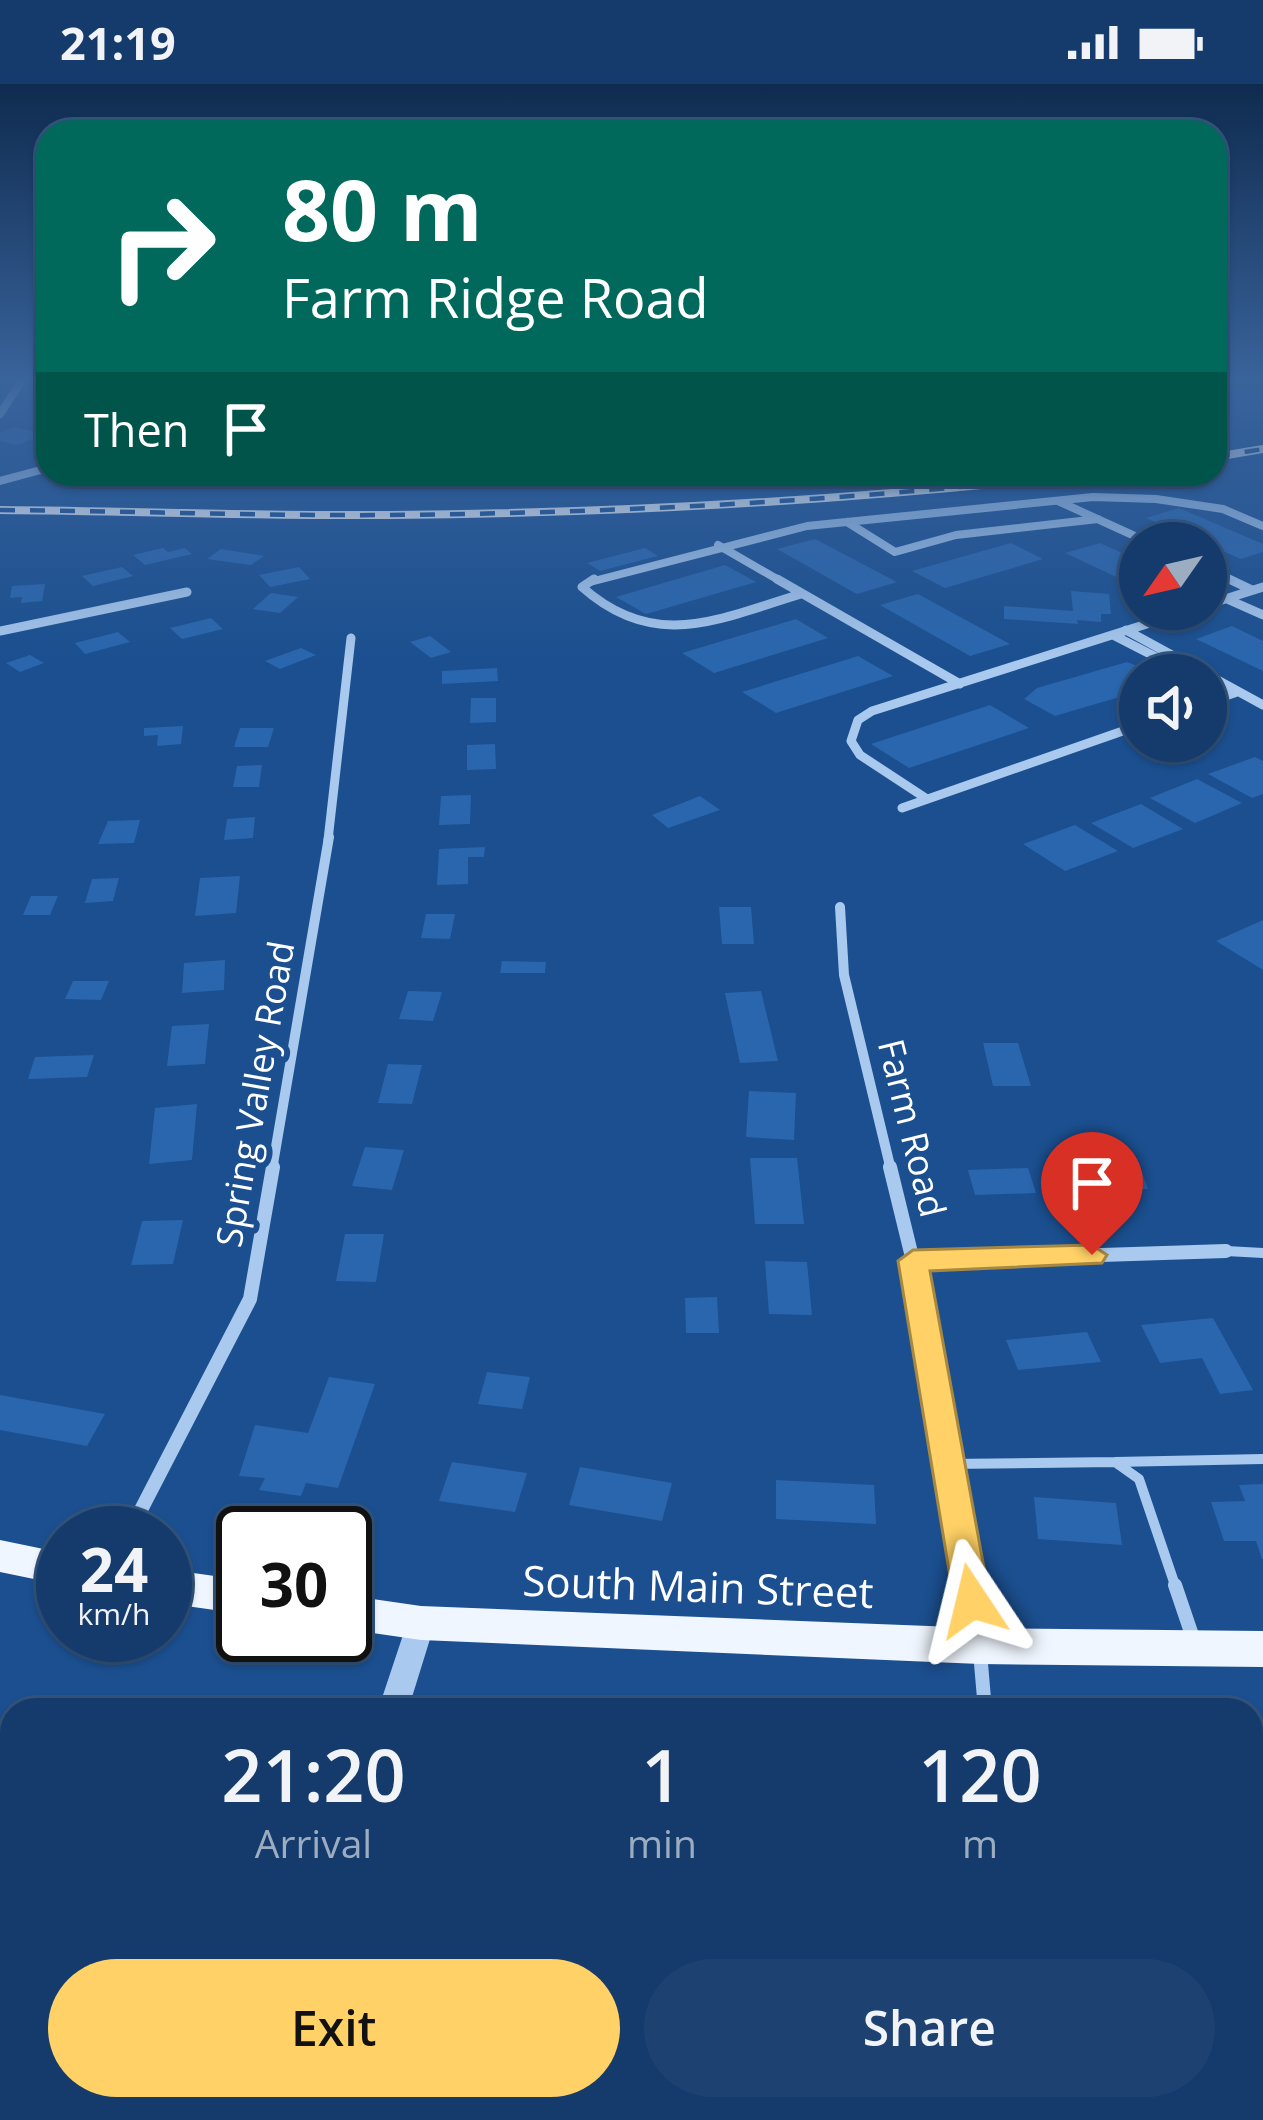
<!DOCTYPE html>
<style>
body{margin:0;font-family:"Open Sans",sans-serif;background:#1d4271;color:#f1f3f6;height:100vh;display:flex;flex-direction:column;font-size:45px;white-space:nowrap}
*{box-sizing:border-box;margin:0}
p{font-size:39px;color:#9dadc1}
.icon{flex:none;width:66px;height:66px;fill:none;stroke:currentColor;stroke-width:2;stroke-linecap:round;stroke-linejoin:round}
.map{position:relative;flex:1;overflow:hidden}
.drawer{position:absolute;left:0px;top:1614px;width:1263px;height:423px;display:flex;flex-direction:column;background:#143b6b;border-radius:36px 36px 0 0;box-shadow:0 3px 9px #0004,0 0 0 3px #33557e}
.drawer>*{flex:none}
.guide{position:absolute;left:36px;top:36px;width:1191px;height:366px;border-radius:36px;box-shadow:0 3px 9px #0004,0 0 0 3px #33557e;background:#00695c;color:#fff;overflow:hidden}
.needle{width:78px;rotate:236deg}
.tools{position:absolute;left:1119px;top:438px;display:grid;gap:24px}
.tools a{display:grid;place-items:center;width:108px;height:108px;border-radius:50%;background:#143b6b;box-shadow:0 3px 9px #0004,0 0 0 3px #33557e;font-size:60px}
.speed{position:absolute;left:36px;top:1422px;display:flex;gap:24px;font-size:60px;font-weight:700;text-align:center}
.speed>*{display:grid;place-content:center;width:156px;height:156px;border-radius:50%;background:#143b6b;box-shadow:0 3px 9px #0004,0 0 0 3px #33557e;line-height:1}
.speed small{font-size:30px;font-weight:400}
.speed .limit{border:6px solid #111;border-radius:18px;background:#fff;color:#111}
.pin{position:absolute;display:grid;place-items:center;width:102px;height:102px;color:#fff;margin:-123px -51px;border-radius:50% 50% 50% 0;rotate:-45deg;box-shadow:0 0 12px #0007}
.pin .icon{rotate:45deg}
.me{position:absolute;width:132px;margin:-66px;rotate:350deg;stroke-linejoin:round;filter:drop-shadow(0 0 9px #0008)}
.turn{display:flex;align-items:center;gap:42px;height:252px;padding:0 48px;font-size:54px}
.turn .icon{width:156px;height:156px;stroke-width:2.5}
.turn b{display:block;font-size:84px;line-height:102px}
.then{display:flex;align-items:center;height:114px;padding:0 48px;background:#0003;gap:24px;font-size:45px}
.eta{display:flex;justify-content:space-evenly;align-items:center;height:204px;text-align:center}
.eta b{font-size:72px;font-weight:600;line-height:84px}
.cta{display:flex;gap:24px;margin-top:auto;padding:24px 48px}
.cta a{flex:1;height:138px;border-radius:72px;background:#ffd166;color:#111;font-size:48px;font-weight:600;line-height:138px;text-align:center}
.cta a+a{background:#1d4271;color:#f1f3f6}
.status{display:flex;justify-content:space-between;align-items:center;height:84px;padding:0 60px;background:#143b6b;direction:ltr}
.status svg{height:33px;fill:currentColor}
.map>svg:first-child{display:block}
.building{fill:#2a66ad}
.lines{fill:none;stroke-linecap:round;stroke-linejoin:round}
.service-far1{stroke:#a9c9ee;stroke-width:10}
.service{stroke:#a9c9ee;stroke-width:14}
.minor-far4{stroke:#a9c9ee;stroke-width:8}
.minor-far3{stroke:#a9c9ee;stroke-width:9}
.minor-far2{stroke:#a9c9ee;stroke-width:10}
.minor-far1{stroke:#a9c9ee;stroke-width:14}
.minor{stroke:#a9c9ee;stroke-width:18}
.tertiary{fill:#a9c9ee;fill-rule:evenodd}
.primary{fill:#f0f6ff;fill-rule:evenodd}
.rail-casing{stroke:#fff;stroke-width:8}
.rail{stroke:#1b4f8f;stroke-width:4.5;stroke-dasharray:15;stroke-linecap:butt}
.route{fill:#ffd166;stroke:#a68842;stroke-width:3}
.labels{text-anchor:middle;stroke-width:12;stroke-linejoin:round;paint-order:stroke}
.street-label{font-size:36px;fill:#fff;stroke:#1b4f8f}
.near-street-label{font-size:42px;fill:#fff;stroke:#1b4f8f}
</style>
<div class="status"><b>21:19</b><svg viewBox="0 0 49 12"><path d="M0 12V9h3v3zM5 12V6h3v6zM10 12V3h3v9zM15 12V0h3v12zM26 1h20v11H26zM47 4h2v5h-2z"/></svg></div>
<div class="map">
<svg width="1263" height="2036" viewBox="0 0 1263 2036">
<rect width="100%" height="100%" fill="#1b4f8f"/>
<!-- building -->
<path class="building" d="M 14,343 L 43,350 L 17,361 L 0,357 L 0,349 Z
M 1179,424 L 1263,460 L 1263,468 L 1241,475 L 1146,434 Z
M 815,455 L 897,498 L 857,510 L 777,465 Z
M 1011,459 L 1043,475 L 945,504 L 912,487 Z
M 1100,459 L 1140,477 L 1140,504 L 1065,469 Z
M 163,464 L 168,468 L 185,464 L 192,470 L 145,481 L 133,471 Z
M 645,464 L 658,472 L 600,487 L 587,479 Z
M 221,465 L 264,472 L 251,481 L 207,475 Z
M 725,481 L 756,498 L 646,530 L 616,513 Z
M 122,483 L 133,492 L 93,502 L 82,492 Z
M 299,483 L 310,495 L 270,503 L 259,491 Z
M 45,500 L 42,517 L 21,519 L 22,513 L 10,514 L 12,502 Z
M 1071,507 L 1109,510 L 1111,530 L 1101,530 L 1101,538 L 1077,536 L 1078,540 L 1004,535 L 1004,522 L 1073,527 Z
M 271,509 L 298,513 L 280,529 L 253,525 Z
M 918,510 L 1010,560 L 970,572 L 880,521 Z
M 211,534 L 223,545 L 182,555 L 170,544 Z
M 796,535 L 828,554 L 714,589 L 682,569 Z
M 1232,542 L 1263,557 L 1263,587 L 1196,555 Z
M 118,548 L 130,558 L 85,570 L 75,559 Z
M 430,552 L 451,568 L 431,574 L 410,558 Z
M 301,564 L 316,571 L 280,585 L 265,577 Z
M 30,571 L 44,579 L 20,588 L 6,579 Z
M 858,572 L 893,592 L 776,629 L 742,608 Z
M 1127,578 L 1160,591 L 1140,591 L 1140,607 L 1055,632 L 1024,615 L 1037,604 Z
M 497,584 L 498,597 L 442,600 L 442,587 Z
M 471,614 L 496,614 L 496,638 L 470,639 Z
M 990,621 L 1029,644 L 909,684 L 871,660 Z
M 183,642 L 181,660 L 157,662 L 158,651 L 144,652 L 144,644 Z
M 240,644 L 274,644 L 268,663 L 234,663 Z
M 495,660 L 496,685 L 467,686 L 467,661 Z
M 1255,673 L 1263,677 L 1263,710 L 1252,714 L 1208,690 Z
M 262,681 L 259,703 L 233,703 L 237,682 Z
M 1197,695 L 1242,719 L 1195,739 L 1150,714 Z
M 471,711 L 470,740 L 439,741 L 441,712 Z
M 700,712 L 720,726 L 668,744 L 652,731 Z
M 1141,720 L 1183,745 L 1133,764 L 1091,739 Z
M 255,733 L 253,754 L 224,756 L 227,735 Z
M 140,736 L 134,759 L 98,760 L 108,737 Z
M 1075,741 L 1118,767 L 1065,787 L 1023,760 Z
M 485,763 L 484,773 L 468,773 L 468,800 L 437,801 L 439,765 Z
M 240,792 L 236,829 L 195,832 L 200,794 Z
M 119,794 L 113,817 L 85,819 L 92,795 Z
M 31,812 L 58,812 L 50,831 L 23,831 Z
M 719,823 L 751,823 L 754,860 L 722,860 Z
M 426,830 L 455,830 L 450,855 L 421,854 Z
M 1263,836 L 1263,886 L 1216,857 Z
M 225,876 L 224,906 L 182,909 L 184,879 Z
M 502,877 L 546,878 L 545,889 L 500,889 Z
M 73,897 L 109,897 L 101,916 L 65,915 Z
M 408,907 L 442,908 L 433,937 L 399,935 Z
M 761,907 L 778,977 L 740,979 L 725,909 Z
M 209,940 L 205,980 L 167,982 L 172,942 Z
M 983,959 L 1018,959 L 1031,1002 L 993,1002 Z
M 94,971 L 87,993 L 28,995 L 35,973 Z
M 388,980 L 422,981 L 412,1020 L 378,1019 Z
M 749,1007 L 796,1009 L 794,1056 L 746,1053 Z
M 197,1020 L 192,1076 L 149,1080 L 155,1024 Z
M 365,1063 L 404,1066 L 392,1106 L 352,1102 Z
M 750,1074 L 797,1074 L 804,1140 L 755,1140 Z
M 1139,1080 L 1148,1105 L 1077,1106 L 1069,1082 Z
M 1028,1084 L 1036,1109 L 975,1111 L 968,1086 Z
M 183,1136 L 173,1180 L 131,1181 L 142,1137 Z
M 345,1150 L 384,1150 L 376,1198 L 336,1197 Z
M 765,1177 L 807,1178 L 812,1231 L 769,1230 Z
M 717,1213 L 719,1249 L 686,1249 L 685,1214 Z
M 1213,1234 L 1253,1306 L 1220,1310 L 1202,1274 L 1160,1279 L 1141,1241 Z
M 1087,1248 L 1101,1278 L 1018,1286 L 1006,1256 Z
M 487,1288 L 530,1293 L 522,1325 L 478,1320 Z
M 329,1293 L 375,1300 L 338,1404 L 306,1399 L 301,1412 L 259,1406 L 265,1394 L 239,1392 L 255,1341 L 308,1349 Z
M 0,1311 L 105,1330 L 87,1362 L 0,1346 Z
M 452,1378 L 527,1389 L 515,1428 L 439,1417 Z
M 580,1383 L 672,1399 L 662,1437 L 569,1421 Z
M 776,1396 L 874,1401 L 876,1440 L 776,1435 Z
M 1263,1400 L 1263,1475 L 1262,1475 L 1256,1457 L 1224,1457 L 1211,1418 L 1245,1417 L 1239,1401 Z
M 1034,1413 L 1116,1419 L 1122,1461 L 1038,1455 Z
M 1251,1785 L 1263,1785 L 1263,1919 L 1251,1919 Z
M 9,2025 L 129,2025 L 125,2036 L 4,2036 Z"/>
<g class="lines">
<!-- service-far1 -->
<path class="service-far1" d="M 1226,1167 L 1263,1169
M 1115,1378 L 1263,1375
M 948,1380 L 1115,1378 L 1139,1395 L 1176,1504"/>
<!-- service -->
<path class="service" d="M 1175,1501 L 1193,1554
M 980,1568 L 985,1626
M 1251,2001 L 1263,2001"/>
<!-- minor-far4 -->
<path class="minor-far4" d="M 0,330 L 24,293
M 0,397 L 48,384
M 1058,417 L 1150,459
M 847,438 L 895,468 L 956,451 L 1098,435
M 718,461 L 782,498
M 1206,484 L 1235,498
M 590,498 L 807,442 L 1093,413 L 1156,415 L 1223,425 L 1263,442"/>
<!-- minor-far3 -->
<path class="minor-far3" d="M 594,495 L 582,503 C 655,568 718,535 801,510
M 777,495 L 960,600
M 1229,495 L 1252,506
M 1227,515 L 1263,531
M 1206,521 L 1263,503
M 1126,546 L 1263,621
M 0,547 L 187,508
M 1113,551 L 1191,591
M 1206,619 L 1237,608
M 927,715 L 860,671 L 851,657 L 858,636 L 872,627 L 1194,525
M 902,724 L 1140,641
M 328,756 L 351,554"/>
<!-- minor-far2 -->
<path class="minor-far2" d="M 840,823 L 844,891 L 891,1086
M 272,1086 L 329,753"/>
<!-- minor-far1 -->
<path class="minor-far1" d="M 890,1083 L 913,1177 L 970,1504
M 913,1177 L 1226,1167
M 129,1449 L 250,1215 L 273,1083"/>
<!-- minor -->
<path class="minor" d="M 969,1501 L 979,1558"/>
<!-- tertiary -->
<path class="tertiary" d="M 421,1527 L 431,1530 L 435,1539 L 408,1626 L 378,1626 L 407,1539 L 411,1530 Z
M 234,2025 L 270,2025 L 266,2036 L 230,2036 Z"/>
<!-- primary -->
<path class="primary" d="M 0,1456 L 63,1469 L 63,1501 L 0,1488 Z
M 165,1485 L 243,1496 L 243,1530 L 165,1519 Z
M 345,1511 L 421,1522 L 980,1544 L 1263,1547 L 1263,1583 L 980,1580 L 421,1556 L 345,1545 Z"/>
<defs>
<path id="rail" d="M 1215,373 L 1263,365
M 0,426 C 130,427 260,432 390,431 C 624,429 856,416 1088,390"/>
</defs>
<!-- rail casing -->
<use href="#rail" class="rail-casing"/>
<!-- rail -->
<use href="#rail" class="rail"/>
</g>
<!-- sky -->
<linearGradient id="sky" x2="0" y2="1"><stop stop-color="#0f2b4f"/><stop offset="0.51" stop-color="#39639b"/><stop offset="1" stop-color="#39639b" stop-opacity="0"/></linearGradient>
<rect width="1263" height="578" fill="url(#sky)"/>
<!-- route -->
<path class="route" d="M 1092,1161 L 1107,1171 L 1102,1179 L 930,1187 L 990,1517 L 985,1528 L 972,1532 L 959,1528 L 954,1517 L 898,1177 L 913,1166 Z"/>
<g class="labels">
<!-- street labels -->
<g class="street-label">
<text transform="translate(255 1010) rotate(-80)" y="13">Spring Valley Road</text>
<text transform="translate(912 1044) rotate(76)" y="13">Farm Road</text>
</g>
<!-- near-street labels -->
<g class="near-street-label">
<text transform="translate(698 1503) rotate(2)" y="15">South Main Street</text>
</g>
</g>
</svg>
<div class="tools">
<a><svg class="needle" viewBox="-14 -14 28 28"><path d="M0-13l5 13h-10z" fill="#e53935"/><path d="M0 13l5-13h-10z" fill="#9dadc1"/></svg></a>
<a><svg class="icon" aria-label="sound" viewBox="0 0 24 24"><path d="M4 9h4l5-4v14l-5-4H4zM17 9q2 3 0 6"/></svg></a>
</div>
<div class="speed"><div>24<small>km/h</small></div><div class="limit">30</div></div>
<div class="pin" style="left:1092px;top:1171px;background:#d93025"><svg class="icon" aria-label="arrive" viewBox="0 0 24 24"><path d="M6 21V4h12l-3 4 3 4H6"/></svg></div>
<svg class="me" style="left:972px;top:1517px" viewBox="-20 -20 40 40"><path d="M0-17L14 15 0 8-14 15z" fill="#ffd166" stroke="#fff" stroke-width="4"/></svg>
<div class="guide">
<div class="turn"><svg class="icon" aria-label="right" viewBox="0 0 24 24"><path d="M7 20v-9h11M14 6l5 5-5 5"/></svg><div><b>80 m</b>Farm Ridge Road</div></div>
<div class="then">Then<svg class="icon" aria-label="arrive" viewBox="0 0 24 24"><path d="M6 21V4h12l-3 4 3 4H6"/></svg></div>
</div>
<section class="drawer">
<div class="eta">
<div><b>21:20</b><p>Arrival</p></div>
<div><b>1</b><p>min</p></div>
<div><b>120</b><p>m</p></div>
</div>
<div class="cta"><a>Exit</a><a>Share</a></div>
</section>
</div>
